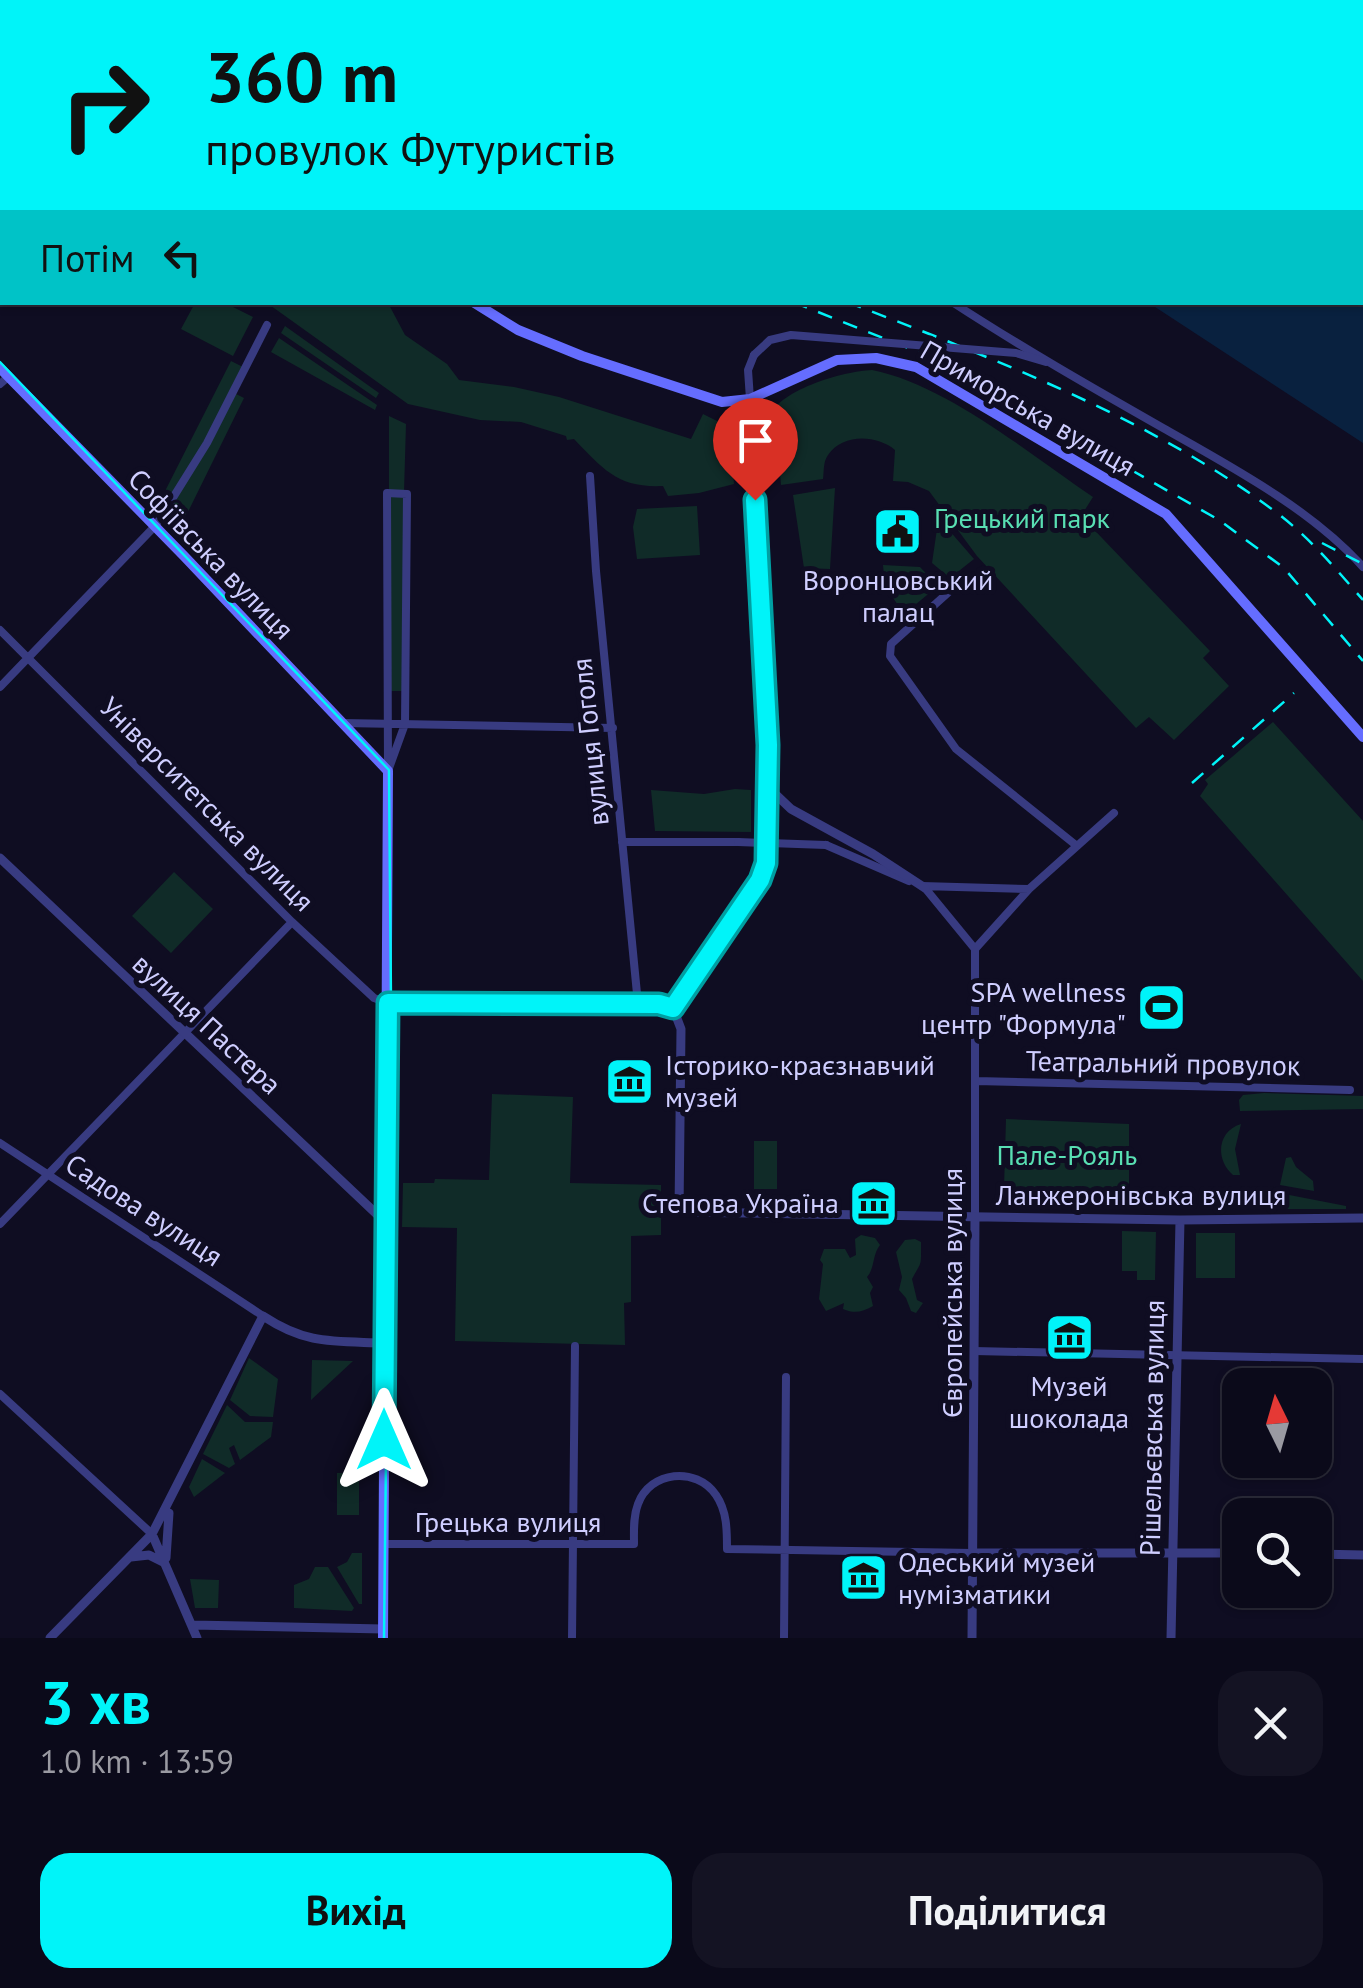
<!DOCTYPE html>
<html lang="uk">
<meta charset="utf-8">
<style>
body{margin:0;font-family:"PT Sans",sans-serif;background:#141323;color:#f1f3f6;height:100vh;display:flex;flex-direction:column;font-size:38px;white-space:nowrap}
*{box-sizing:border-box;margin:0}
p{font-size:32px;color:#9a9aa2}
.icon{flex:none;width:55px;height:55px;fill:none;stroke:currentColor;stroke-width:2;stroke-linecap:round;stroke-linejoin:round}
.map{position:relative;height:1638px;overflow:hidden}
.details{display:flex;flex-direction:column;background:#0b0a1a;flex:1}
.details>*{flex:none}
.guide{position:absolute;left:0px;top:0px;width:1365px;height:305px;box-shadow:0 2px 8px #0004,0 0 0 2px #2b2b39;background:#00f4f9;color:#111;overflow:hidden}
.needle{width:65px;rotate:355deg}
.fabs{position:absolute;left:1222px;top:1368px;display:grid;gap:20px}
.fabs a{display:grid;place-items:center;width:110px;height:110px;border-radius:20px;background:#0b0a1a;box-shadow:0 2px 8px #0004,0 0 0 2px #2b2b39;font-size:50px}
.pin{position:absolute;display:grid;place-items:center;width:85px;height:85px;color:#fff;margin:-102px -42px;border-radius:50% 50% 50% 0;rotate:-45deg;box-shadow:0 0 10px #0007}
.pin .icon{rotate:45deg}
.me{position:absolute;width:110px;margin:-55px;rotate:0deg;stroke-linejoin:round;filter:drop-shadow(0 0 8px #0008)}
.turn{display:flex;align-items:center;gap:35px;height:210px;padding:0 40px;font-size:45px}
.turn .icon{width:130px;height:130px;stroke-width:2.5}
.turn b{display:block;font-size:70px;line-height:85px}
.then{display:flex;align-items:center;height:95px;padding:0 40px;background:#0003;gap:20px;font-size:38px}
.round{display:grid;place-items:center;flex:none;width:105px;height:105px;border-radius:30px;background:#141323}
.overview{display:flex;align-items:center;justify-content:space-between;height:170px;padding:0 40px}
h1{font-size:60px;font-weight:800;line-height:75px;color:#00f4f9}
.cta{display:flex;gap:20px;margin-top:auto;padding:20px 40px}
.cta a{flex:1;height:115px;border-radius:30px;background:#00f4f9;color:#111;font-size:40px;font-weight:800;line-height:115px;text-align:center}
.cta a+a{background:#141323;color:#f1f3f6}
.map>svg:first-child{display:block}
.green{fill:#102b28}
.water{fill:#09213f}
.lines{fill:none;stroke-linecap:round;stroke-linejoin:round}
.minor{stroke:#383b81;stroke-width:8}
.tertiary{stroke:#383b81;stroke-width:9}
.secondary{stroke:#656dff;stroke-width:10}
.tram{stroke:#00f4f9;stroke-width:2.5}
.rail{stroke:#00f4f9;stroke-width:2.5;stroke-dasharray:15 12;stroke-linecap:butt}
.minor-bridge{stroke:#383b81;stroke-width:8}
.route-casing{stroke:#009fa2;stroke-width:25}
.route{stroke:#00f4f9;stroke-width:18}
.labels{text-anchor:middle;stroke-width:10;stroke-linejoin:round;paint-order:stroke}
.street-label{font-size:28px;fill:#cfceff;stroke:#0f0d22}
.park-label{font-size:28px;fill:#59dfb3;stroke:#0f0d22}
.poi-label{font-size:28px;fill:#cfceff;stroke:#0f0d22}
</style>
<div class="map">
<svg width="1363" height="1638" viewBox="0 0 1363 1638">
<rect width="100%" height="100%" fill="#0f0d22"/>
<!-- green -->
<path class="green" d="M 195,303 L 225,303 L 253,317 L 233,356 L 181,329 Z
M 267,303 L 388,303 L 405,335 L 447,364 L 459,380 L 514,387 L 559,397 L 691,439 L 703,414 L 729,427 L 734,484 L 699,493 L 668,496 L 663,486 C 618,488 604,470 574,439 L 567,440 L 566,436 L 521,422 L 480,420 L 408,404 Z
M 285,326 L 379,393 L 376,398 L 281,333 Z
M 279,338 L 377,405 L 375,410 L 271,352 Z
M 231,361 L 245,368 L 234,393 L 166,507 L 160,501 Z
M 872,370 C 945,384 1031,455 1093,497 L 1081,516 L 1210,651 L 1203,658 L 1229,686 L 1174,740 L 1149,717 L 1136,728 L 977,556 L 929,491 L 908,482 L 893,481 L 895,450 C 877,435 843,433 828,455 C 823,462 824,471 823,479 L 781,485 L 779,462 L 770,462 C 769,450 763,433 766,422 C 775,390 844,371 872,370 Z
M 236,394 L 244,398 L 185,518 L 169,508 L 210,444 Z
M 389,416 L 406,424 L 404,492 L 389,492 Z
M 835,488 L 830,569 L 804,568 L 793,495 Z
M 389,495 L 404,496 L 403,691 L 388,691 Z
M 697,506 L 700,555 L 637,559 L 633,527 L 637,509 Z
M 943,528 L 948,529 L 974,559 L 950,578 L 932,563 L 937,529 Z
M 883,565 L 920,567 L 938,586 L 904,614 L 885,586 Z
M 1273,722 L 1363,821 L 1363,981 L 1200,796 L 1208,784 L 1205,780 Z
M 735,789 L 751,790 L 751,832 L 655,831 L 651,790 L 704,794 Z
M 174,872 L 213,909 L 171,953 L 132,916 Z
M 1264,1093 L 1363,1096 L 1363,1109 L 1240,1111 L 1239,1100 L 1243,1095 Z
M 492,1094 L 573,1097 L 570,1183 L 661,1185 L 661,1235 L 631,1236 L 631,1302 L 624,1303 L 625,1345 L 455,1341 L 457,1228 L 402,1227 L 403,1183 L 434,1183 L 435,1179 L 489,1180 Z
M 1006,1119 L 1129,1124 L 1129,1191 L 1004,1188 Z
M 1241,1124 L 1235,1149 L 1240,1175 L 1233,1175 C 1215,1160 1217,1131 1241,1124 Z
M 754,1141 L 777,1141 L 777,1189 L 754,1189 Z
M 1291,1157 L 1296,1167 L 1313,1181 L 1314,1191 L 1280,1185 L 1286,1158 Z
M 1217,1188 L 1244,1190 L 1248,1199 L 1238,1208 L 1213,1208 L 1208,1203 L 1208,1196 Z
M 1269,1191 L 1346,1206 L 1346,1209 L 1259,1209 L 1256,1203 L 1258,1193 Z
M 1122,1231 L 1156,1232 L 1155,1280 L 1137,1280 L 1137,1271 L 1122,1271 Z
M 1196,1233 L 1235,1233 L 1235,1278 L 1196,1278 Z
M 861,1235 L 875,1238 L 880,1245 C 872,1255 875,1268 867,1277 L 873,1287 L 870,1293 L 873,1306 C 862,1312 855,1314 843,1309 L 844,1303 L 826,1311 L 819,1299 L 823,1264 L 820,1260 L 824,1249 L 845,1249 L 850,1258 L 856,1255 L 855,1239 Z
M 915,1239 L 921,1242 C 921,1268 922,1260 912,1279 L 917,1300 L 923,1303 L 916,1313 L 911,1311 L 906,1298 L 899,1290 L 902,1277 L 896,1252 L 905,1240 Z
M 249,1358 L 278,1379 L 273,1417 L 250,1416 L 230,1400 Z
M 312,1360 L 353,1361 L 311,1400 Z
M 227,1405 L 245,1422 L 273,1422 L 271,1437 L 240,1460 L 234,1445 L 229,1448 L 235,1464 L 229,1468 L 203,1454 Z
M 202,1459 L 225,1473 L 194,1497 L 189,1487 Z
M 337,1473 L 359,1473 L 359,1515 L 337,1515 Z
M 352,1553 L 362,1553 L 362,1604 L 359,1604 L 337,1567 L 347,1562 Z
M 315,1567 L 328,1567 L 354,1608 L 352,1611 L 294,1608 L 294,1585 L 309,1579 Z
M 190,1579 L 219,1580 L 218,1608 L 195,1608 Z"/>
<!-- water -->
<path class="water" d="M 451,0 L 995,0 L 454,2 Z
M 1272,0 L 1363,0 L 1363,443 L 1149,303 L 1362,302 L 1362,2 L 1270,2 Z"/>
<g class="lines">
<!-- minor -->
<path class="minor" d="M 290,0 L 296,2
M 0,247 L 2,244
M 952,302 C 1021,347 1091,387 1163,428 C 1230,466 1311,509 1363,567
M 0,384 L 8,377
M 750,399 L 748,370 L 754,355
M 590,476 L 596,571 L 638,1004
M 387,493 L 407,494 L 405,724 L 388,771 Z
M 951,590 L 891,644 L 890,656 L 956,749 L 1077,846
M 0,630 L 292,922 L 374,998 L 388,1003
M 0,687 L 156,525 L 207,443 L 267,325
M 343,723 L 613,728
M 622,842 L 738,842
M 826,845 L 909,881
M 922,886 L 1029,889 L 975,949
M 925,888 L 975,949
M 1029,889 L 1114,813
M 976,1081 L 1350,1090
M 0,1143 L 263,1316
M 975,1217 L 975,949
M 0,1224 L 292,922
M 974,1351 L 1363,1359
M 0,1394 L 152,1534
M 383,1544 L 634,1544 C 634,1531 633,1517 638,1504 C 650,1471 696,1466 716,1495 C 727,1511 727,1530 727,1549 L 973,1553
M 572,1638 L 575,1346
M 784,1638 L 786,1377"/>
<!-- tertiary -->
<path class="tertiary" d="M 770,789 L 791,809 L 873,854 L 925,888
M 0,858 L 385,1222
M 388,1003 L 659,1004 L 673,1008
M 673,1008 L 681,1029 L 679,1212 L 1180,1220 L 1363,1218
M 673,1008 L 760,881 L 766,863 L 768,745 L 750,399
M 152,1534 L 197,1638
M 973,1553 L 1240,1553
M 1315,1554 L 1363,1555
M 131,1557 L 149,1555 L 163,1562
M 166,1558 L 169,1513
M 192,1625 L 383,1629
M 50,1638 L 152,1534 L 263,1316 C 307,1345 333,1341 384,1343
M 972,1638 L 975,1217
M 1171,1638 L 1180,1220"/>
<!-- secondary -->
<path class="secondary" d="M 0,19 L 2,21
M 473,302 L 518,330 L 582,356 L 722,402 L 750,399 L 837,360 L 876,358 L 916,367 L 1166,514 L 1363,737
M 0,368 L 184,556 L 388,771 L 383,1638"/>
<!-- tram -->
<path class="tram" d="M 0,362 L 389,770 L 391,1003 L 384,1638"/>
<!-- rail -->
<path class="rail" d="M 254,0 L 258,2
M 279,0 L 281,2
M 300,0 L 303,2
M 793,302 L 938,360 L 1219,520 L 1284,568 L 1363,661
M 847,302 C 992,358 1153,419 1277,513 C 1310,538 1336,569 1363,600
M 1322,543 L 1363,564
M 1192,783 L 1294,693"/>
<!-- minor-bridge -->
<path class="minor-bridge" d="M 754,355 L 770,340 L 791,335 L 1016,353 L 1046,362
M 738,842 L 826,845"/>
</g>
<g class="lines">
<defs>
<path id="route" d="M 384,1440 L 388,1003 L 659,1004 L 673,1008 L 760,880 L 766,863 L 768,745 L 755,500"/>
</defs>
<!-- route casing -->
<use href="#route" class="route-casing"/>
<!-- route -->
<use href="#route" class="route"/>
</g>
<!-- icons -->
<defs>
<symbol id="civic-square" viewBox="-11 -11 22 22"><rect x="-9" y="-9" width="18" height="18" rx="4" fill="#00f4f9" stroke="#0f0d22"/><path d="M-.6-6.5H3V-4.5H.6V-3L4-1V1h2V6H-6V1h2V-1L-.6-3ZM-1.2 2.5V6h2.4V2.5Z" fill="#111"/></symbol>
<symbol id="stadium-square" viewBox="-11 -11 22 22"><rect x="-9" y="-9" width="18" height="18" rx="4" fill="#00f4f9" stroke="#0f0d22"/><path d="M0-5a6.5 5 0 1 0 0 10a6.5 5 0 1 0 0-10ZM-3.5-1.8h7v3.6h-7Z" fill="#111"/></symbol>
<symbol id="museum-square" viewBox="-11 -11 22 22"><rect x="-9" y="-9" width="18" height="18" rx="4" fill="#00f4f9" stroke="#0f0d22"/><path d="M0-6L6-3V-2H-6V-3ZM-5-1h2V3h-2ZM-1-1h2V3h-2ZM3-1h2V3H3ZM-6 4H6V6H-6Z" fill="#111"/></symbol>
</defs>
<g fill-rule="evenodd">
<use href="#civic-square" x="870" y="504" width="55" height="55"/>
<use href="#stadium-square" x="1134" y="980" width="55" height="55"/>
<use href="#museum-square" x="602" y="1054" width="55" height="55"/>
<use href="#museum-square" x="846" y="1176" width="55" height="55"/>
<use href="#museum-square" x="1042" y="1310" width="55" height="55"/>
<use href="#museum-square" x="836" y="1550" width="55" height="55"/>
</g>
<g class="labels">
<!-- street labels -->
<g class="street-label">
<text transform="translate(1028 408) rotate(30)" y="10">Приморська вулиця</text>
<text transform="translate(211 554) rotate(46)" y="10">Софіївська вулиця</text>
<text transform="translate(590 742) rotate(-96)" y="10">вулиця Гоголя</text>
<text transform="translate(207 804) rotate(45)" y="10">Університетська вулиця</text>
<text transform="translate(207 1024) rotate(43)" y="10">вулиця Пастера</text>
<text transform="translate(1163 1063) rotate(1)" y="10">Театральний провулок</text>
<text x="1141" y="1205">Ланжеронівська вулиця</text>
<text transform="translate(144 1210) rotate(33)" y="10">Садова вулиця</text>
<text transform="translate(952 1293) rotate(-90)" y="10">Європейська вулиця</text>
<text transform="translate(1152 1428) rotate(-89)" y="10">Рішельєвська вулиця</text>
<text x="508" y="1532">Грецька вулиця</text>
</g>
<!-- park labels -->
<g class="park-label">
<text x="1022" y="528">Грецький парк</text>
<text x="1067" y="1165">Пале-Рояль</text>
</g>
<!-- poi labels -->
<g class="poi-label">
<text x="898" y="590">Воронцовський<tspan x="898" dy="32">палац</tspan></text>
<text x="1126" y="1002" text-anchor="end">SPA wellness<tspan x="1126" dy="32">центр "Формула"</tspan></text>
<text x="665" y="1075" text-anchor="start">Історико-краєзнавчий<tspan x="665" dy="32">музей</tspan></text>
<text x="839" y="1213" text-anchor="end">Степова Україна</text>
<text x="1069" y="1396">Музей<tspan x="1069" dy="32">шоколада</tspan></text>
<text x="898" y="1572" text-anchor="start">Одеський музей<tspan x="898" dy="32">нумізматики</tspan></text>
</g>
</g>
</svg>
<div class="fabs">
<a><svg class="needle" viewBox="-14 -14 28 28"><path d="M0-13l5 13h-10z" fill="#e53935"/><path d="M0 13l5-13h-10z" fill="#9a9aa2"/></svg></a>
<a><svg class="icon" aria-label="search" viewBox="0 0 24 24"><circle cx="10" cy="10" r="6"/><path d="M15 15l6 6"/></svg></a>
</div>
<div class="pin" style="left:755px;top:500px;background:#d93025"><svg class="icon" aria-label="arrive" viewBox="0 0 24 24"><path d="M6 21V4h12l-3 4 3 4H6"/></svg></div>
<svg class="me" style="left:384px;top:1440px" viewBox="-20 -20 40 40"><path d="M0-17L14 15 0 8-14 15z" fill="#00f4f9" stroke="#fff" stroke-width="4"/></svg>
<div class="guide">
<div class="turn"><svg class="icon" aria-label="right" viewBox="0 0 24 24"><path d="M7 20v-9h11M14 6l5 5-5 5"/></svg><div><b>360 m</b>провулок Футуристів</div></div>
<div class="then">Потім<svg class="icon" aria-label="left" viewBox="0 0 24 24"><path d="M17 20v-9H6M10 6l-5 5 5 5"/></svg></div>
</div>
</div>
<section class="details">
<div class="overview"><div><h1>3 хв</h1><p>1.0 km · 13:59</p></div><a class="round"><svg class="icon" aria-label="close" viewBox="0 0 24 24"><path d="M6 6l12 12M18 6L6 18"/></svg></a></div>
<div class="cta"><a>Вихід</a><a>Поділитися</a></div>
</section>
